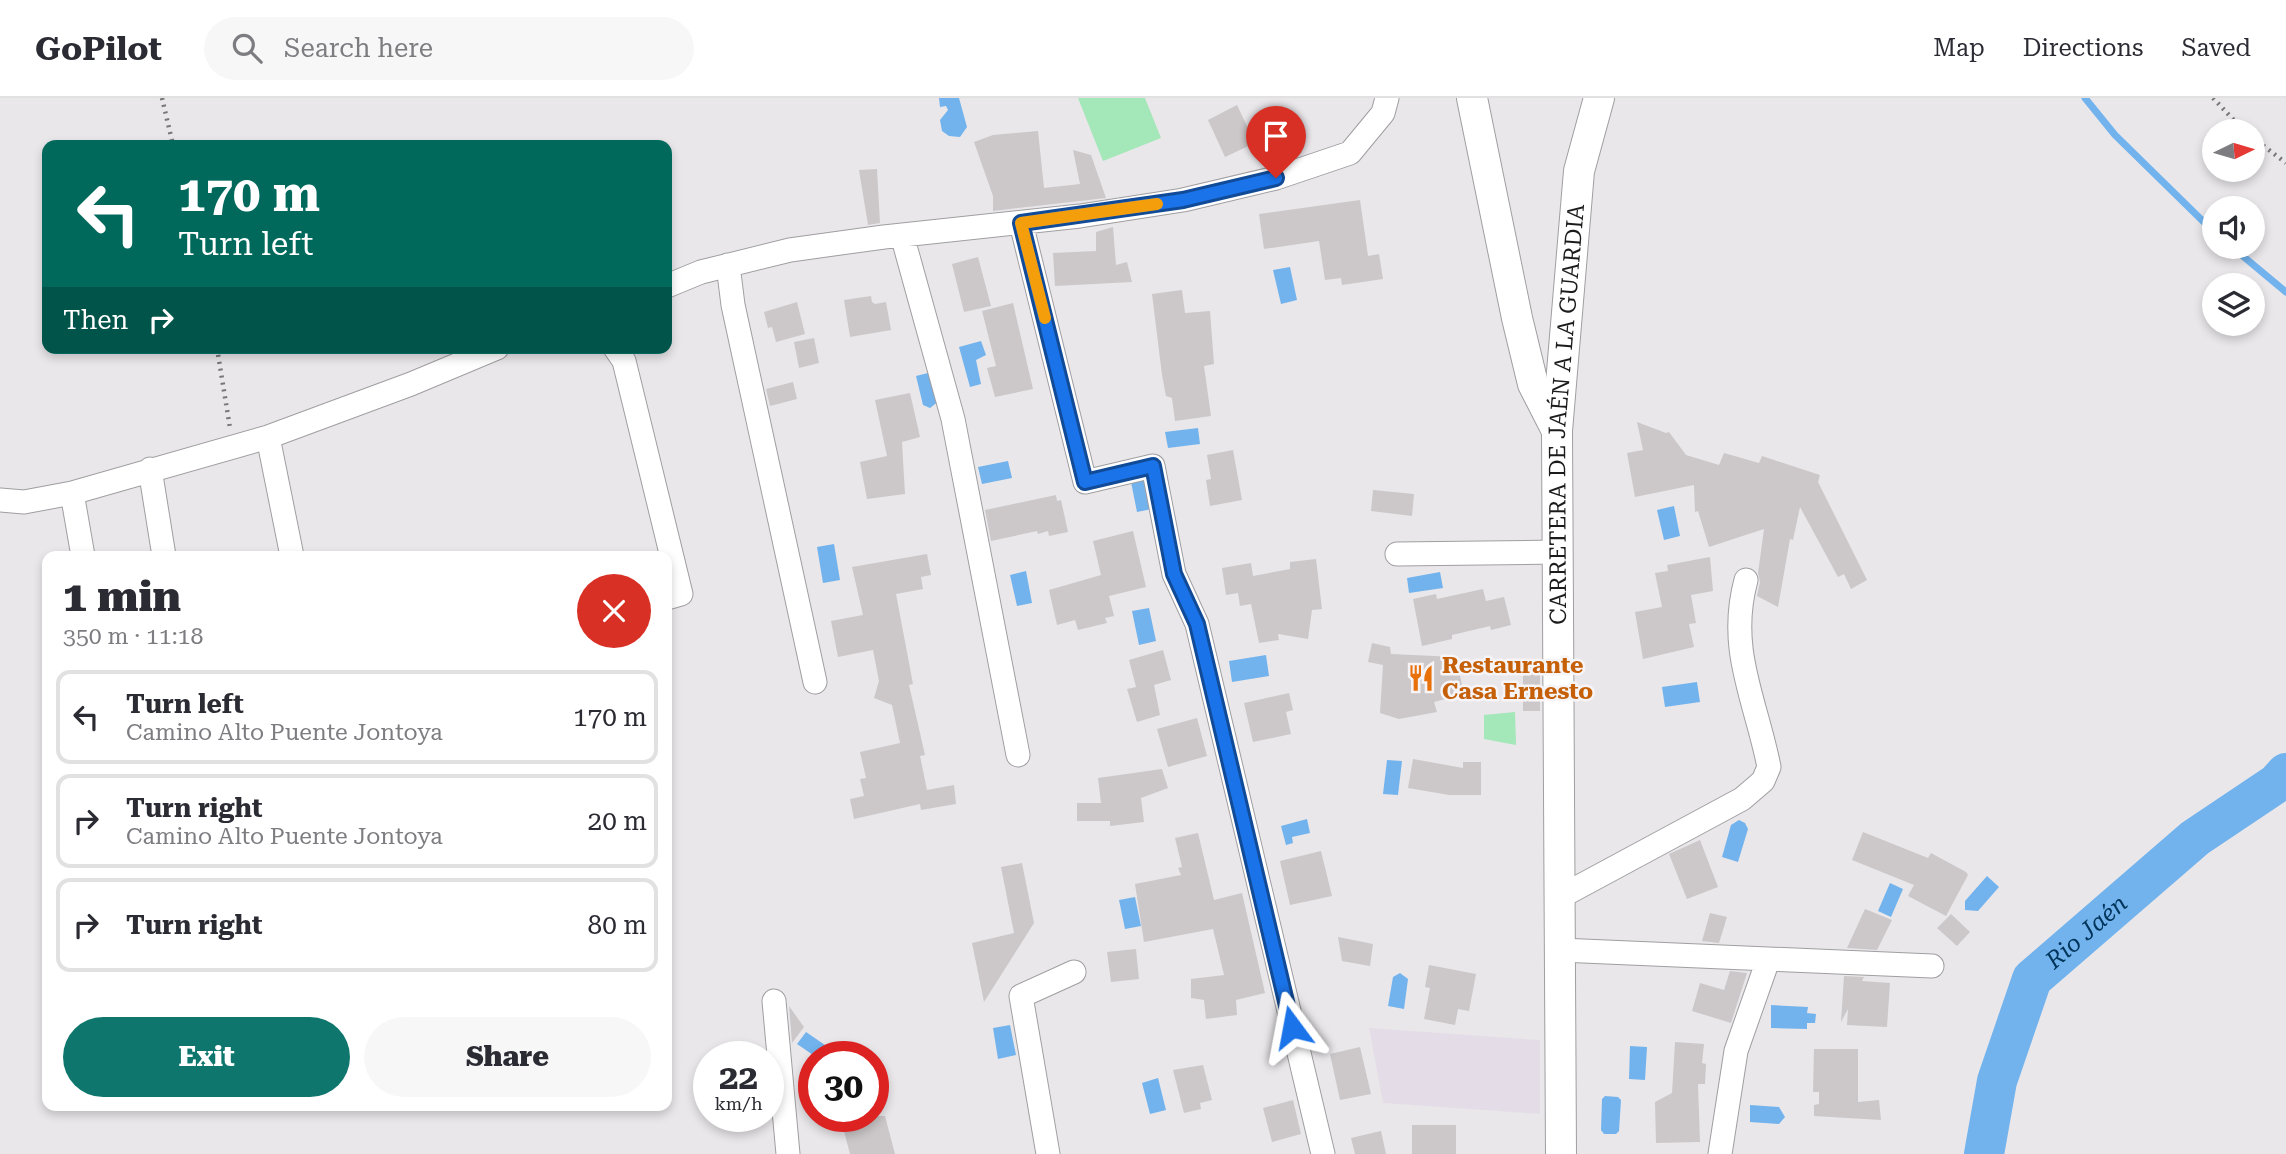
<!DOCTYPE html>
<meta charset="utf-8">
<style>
body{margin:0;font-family:"Roboto Serif",serif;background:#f7f7f7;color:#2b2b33;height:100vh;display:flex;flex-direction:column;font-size:26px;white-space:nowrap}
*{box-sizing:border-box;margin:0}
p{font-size:23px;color:#7c7c81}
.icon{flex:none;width:38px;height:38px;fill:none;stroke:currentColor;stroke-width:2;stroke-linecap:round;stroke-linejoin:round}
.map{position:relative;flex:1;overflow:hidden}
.details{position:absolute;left:42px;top:453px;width:630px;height:560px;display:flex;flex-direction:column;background:#fff;border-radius:14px;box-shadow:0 4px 10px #0003}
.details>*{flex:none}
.guide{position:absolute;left:42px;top:42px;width:630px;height:214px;border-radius:14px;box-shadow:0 4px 10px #0003;background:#00695c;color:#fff;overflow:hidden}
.needle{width:46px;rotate:85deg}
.buttons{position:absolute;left:2202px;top:21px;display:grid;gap:14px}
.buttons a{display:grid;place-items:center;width:63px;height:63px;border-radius:50%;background:#fff;box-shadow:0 4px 10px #0003;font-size:35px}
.speed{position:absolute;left:693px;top:943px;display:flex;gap:14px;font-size:35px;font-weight:700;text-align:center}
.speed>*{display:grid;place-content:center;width:91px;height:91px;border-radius:50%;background:#fff;box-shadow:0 4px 10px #0003;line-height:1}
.speed small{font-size:18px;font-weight:400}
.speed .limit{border:10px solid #d22;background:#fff;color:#111}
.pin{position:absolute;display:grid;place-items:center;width:60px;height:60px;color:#fff;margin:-72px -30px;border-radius:50% 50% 50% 0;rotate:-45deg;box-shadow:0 0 7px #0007}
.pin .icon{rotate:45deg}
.me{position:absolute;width:77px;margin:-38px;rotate:347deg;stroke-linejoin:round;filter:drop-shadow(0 0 5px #0008)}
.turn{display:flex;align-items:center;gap:24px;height:147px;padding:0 21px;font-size:32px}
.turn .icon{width:91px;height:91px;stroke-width:2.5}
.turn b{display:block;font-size:49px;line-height:60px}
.then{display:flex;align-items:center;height:66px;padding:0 21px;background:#0003;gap:14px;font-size:26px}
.round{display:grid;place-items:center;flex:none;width:74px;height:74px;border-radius:37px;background:#f7f7f7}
.summary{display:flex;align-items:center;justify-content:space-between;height:119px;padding:0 21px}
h1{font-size:42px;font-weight:800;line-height:52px}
.action{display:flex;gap:14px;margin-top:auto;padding:14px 21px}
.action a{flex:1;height:80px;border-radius:42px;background:#0f766e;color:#fff;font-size:28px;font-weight:800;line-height:80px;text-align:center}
.action a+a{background:#f7f7f7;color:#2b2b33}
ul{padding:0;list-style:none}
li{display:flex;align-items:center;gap:21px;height:94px;margin:0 14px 10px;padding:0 7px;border:4px solid #e1e1e2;border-radius:14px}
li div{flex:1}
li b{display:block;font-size:26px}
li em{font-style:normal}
header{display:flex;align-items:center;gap:42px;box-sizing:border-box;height:98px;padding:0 35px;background:#fff;border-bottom:2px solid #e1e1e2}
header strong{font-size:33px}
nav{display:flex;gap:38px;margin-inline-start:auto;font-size:24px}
.search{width:490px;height:63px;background:#f7f7f7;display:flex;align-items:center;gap:18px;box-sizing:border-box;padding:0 24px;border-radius:38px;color:#7c7c81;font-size:26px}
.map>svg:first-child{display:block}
.built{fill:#e4dde7}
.green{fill:#a4e7b8}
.water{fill:#72b3ed}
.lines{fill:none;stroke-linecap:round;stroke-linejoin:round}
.stream{stroke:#72b3ed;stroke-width:7}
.river{stroke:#72b3ed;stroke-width:40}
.building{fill:#ccc8c9}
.minor-casing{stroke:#a09ea1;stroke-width:25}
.tertiary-casing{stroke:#a09ea1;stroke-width:32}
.path{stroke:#787779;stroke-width:4.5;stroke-dasharray:2 5;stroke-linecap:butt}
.minor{stroke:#fff;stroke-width:23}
.tertiary{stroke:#fff;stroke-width:30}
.route-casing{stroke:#114b97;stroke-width:18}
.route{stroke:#1a73e8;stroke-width:12}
.slow{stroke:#f59e0b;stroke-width:12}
.labels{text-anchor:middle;stroke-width:5;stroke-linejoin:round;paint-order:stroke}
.street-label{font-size:23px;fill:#1c1b1c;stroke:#f6f4f7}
.food-label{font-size:23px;font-weight:bold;fill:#c56008;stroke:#f6f4f7;text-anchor:start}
.water-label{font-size:24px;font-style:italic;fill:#01345a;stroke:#f6f4f7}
</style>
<header>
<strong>GoPilot</strong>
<div class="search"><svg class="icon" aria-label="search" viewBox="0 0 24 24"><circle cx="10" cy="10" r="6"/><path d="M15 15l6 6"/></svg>Search here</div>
<nav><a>Map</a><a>Directions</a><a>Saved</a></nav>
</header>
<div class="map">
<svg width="2286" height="1056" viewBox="0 0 2286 1056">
<rect width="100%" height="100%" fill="#e9e7ea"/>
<!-- built -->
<path class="built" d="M 1369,930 L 1540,942 L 1540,1016 L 1383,1005 Z"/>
<!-- green -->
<path class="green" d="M 1078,0 L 1145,0 L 1161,40 L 1103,63 Z
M 1515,614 L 1516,647 L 1484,641 L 1484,617 Z"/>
<!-- water -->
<path class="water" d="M 939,0 L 959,0 L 967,29 L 960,39 L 949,38 L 942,33 L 940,22 L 948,12 L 946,8 L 940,9 Z
M 1290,169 L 1297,202 L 1281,206 L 1273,172 Z
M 981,243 L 986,257 L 976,262 L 981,286 L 970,289 L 959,249 Z
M 932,274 L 939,303 L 930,310 L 923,307 L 916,278 Z
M 1198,330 L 1200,346 L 1168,350 L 1165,334 Z
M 1008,363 L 1012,380 L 982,386 L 978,369 Z
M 1146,380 L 1152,411 L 1137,414 L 1131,384 Z
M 1674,408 L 1680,438 L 1664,442 L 1657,412 Z
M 834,446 L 840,482 L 823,485 L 817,449 Z
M 1026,473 L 1032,505 L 1017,508 L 1010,477 Z
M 1440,474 L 1443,490 L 1409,495 L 1407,480 Z
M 1149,510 L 1156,543 L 1139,547 L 1132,513 Z
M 1266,557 L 1269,578 L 1232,584 L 1229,563 Z
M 1697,584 L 1700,604 L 1665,609 L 1662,589 Z
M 1387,662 L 1402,663 L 1398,697 L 1383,696 Z
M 1307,721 L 1310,735 L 1292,739 L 1293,745 L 1286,747 L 1281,728 Z
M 1739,722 L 1745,725 L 1748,731 L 1738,764 L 1722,759 L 1731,727 Z
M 1987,778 L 1999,789 L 1978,813 L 1965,812 L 1965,803 Z
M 1890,785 L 1903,791 L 1891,819 L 1878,813 Z
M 1135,799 L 1141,828 L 1125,831 L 1119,802 Z
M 1400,875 L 1408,881 L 1404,911 L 1388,908 L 1393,879 Z
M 1771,907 L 1808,909 L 1807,915 L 1816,916 L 1815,925 L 1807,925 L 1807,931 L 1771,930 Z
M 1010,927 L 1016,957 L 998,961 L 993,930 Z
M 806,934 L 825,947 L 816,959 L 797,946 Z
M 1630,948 L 1647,949 L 1645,982 L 1629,981 Z
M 1158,980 L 1166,1012 L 1150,1016 L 1142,985 Z
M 1605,998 L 1618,999 L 1621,1002 L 1619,1033 L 1616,1036 L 1604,1036 L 1601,1032 L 1602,1001 Z
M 1750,1007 L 1779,1009 L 1785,1019 L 1779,1026 L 1750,1024 Z"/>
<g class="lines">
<!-- stream -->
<path class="stream" d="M 2085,0 L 2115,37 L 2214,134
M 2232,149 L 2286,194"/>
<!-- river -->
<path class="river" id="s1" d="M 1984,1056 L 1997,983 L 2032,881 L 2195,740 L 2277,685 L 2286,675"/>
</g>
<!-- building -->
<path class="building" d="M 1237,7 L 1255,45 L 1225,59 L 1208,22 Z
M 1038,33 L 1044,90 L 1080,86 L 1073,52 L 1091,57 L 1106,100 L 993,113 L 993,98 L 974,44 L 993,37 Z
M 877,71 L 880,125 L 868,127 L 859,72 Z
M 1360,102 L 1368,158 L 1379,156 L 1383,181 L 1342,187 L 1341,180 L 1325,182 L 1319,143 L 1264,151 L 1259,116 Z
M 1113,129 L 1116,167 L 1127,164 L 1132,184 L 1055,188 L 1053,155 L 1096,153 L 1096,134 Z
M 978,159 L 991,208 L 964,214 L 952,166 Z
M 1182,192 L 1185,215 L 1210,213 L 1214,266 L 1204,268 L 1211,318 L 1175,323 L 1172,300 L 1166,298 L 1162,277 L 1152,196 Z
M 871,198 L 872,204 L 875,206 L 886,204 L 891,232 L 850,239 L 844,202 Z
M 797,204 L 805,236 L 776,244 L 772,229 L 768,230 L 764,214 Z
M 1013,205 L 1033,291 L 995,299 L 987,270 L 996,268 L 982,213 Z
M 814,240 L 819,265 L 799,270 L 794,244 Z
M 793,284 L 797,301 L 770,308 L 766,291 Z
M 910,295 L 920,339 L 902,344 L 905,396 L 867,401 L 860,364 L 887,358 L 875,302 Z
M 1637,324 L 1666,335 L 1669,334 L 1686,357 L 1719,367 L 1724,355 L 1759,365 L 1762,358 L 1820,377 L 1818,384 L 1867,482 L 1851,491 L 1844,476 L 1838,479 L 1800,409 L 1793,442 L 1790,441 L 1778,509 L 1757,498 L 1760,484 L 1758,475 L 1764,431 L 1709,449 L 1698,413 L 1695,414 L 1694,387 L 1635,399 L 1627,355 L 1643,352 Z
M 1233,352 L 1242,402 L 1210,408 L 1206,382 L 1211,381 L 1207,357 Z
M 1373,392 L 1414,396 L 1412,418 L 1371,413 Z
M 1056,397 L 1057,403 L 1061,402 L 1068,434 L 1049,438 L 1048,433 L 1038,436 L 1037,433 L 991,443 L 985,412 Z
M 1133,433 L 1146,489 L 1109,498 L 1114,518 L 1105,520 L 1107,525 L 1078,532 L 1075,522 L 1057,527 L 1049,492 L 1101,477 L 1093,443 Z
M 927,456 L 931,477 L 921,479 L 923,491 L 896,496 L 913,586 L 909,587 L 925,657 L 920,658 L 927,692 L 954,687 L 956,706 L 921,712 L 920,706 L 854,721 L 850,701 L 864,698 L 860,681 L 866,680 L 860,654 L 900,645 L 892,607 L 874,600 L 879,583 L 873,552 L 838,559 L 831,523 L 863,517 L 852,469 Z
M 1710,459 L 1713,493 L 1691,497 L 1696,525 L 1689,526 L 1694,549 L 1643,561 L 1635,514 L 1662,509 L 1655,475 L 1668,473 L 1667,467 Z
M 1316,461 L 1322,511 L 1312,512 L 1308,541 L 1278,536 L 1279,542 L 1259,545 L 1251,506 L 1240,508 L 1238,495 L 1226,497 L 1222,470 L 1251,465 L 1253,478 L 1290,471 L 1290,464 Z
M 1483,491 L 1486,503 L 1504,499 L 1511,527 L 1491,532 L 1490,528 L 1452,537 L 1452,541 L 1422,548 L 1413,501 L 1436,496 L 1437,501 Z
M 1372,545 L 1390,549 L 1391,556 L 1456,559 L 1464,596 L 1434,604 L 1437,614 L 1399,621 L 1380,615 L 1383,567 L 1368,564 Z
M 1163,552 L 1171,582 L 1154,587 L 1160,617 L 1137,624 L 1127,591 L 1136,589 L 1129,562 Z
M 1523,562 L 1540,563 L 1540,613 L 1523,613 Z
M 1289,595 L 1293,612 L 1286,614 L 1291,636 L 1253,644 L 1244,605 Z
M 1197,620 L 1207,658 L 1168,669 L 1157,631 Z
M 1413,661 L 1463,670 L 1463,664 L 1481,664 L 1481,697 L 1449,697 L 1408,690 Z
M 1162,671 L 1168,690 L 1141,700 L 1144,724 L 1110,728 L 1110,723 L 1077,723 L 1077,705 L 1101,705 L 1098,680 Z
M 1863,734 L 1928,760 L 1931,755 L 1966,774 L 1968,777 L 1946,818 L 1908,798 L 1914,787 L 1852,762 Z
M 1198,735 L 1214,802 L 1242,795 L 1265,895 L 1236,902 L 1237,917 L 1206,921 L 1204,902 L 1191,900 L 1191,881 L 1224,877 L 1213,831 L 1144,844 L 1135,786 L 1181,777 L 1178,770 L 1182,769 L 1175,740 Z
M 1700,742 L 1718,789 L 1687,801 L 1669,756 Z
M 1321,753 L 1332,798 L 1290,807 L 1280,763 Z
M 1022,765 L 1034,825 L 984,904 L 972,845 L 1014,835 L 1001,769 Z
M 1865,811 L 1892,822 L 1877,852 L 1847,850 Z
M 1710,815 L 1727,819 L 1719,845 L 1702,843 Z
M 1951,816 L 1970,834 L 1957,848 L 1937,830 Z
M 1338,839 L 1373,846 L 1370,868 L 1342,863 Z
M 1136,851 L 1139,881 L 1111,884 L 1107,854 Z
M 1429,867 L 1476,876 L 1469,913 L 1458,911 L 1455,927 L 1424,921 L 1430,890 L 1425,889 Z
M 1730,873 L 1747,875 L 1731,925 L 1692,913 L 1700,885 L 1724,892 Z
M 1844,878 L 1864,879 L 1862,883 L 1890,885 L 1887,929 L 1847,927 L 1848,911 L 1841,924 Z
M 789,908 L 804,929 L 792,945 Z
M 1675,944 L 1704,946 L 1702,965 L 1706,966 L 1705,986 L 1698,986 L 1700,1044 L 1656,1045 L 1655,1004 L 1672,995 Z
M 1360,949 L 1371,996 L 1340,1002 L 1330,956 Z
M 1814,951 L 1858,951 L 1858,1004 L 1879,1002 L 1881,1022 L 1814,1018 L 1814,1007 L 1819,1006 L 1819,994 L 1813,994 Z
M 1203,967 L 1212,1002 L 1200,1005 L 1201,1011 L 1184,1015 L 1173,972 Z
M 1293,1002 L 1301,1036 L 1272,1044 L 1263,1010 Z
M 840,1018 L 885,1018 L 895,1056 L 850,1056 Z
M 1412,1027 L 1456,1027 L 1456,1056 L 1412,1056 Z
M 1381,1033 L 1386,1056 L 1355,1056 L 1351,1040 Z"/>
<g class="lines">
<defs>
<path id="minor" d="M 1021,125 L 1085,384 L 1153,368 L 1174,476 L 1197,526 L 1323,1056
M 902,137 L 953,321 L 1018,657
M 728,167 L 733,207 L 815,584
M 667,188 L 701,174 L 790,152 L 884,139 L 1080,118 L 1183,102 L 1276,80 L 1350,55 L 1383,15 L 1387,0
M 615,250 L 624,263 L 681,496 L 667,500
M 268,339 L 292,458
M 150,371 L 164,458
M 72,395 L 83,458
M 0,402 L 24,404 L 72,395 L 268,339 L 411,286 L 497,250
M 1397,456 L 1558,454
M 1560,799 L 1742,701 L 1763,683 L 1769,669 C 1756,602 1727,552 1746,482
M 1560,852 L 1932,868
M 774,903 L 788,1056
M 1048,1056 L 1021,898 L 1074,874
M 1720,1056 L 1736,953 L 1768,862"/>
<g id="tertiary">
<path d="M 1472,0 L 1517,220 L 1533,286 L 1557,333"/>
<path id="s2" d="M 1561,1056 L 1557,333 L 1579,73 L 1599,0"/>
</g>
</defs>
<!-- minor casing -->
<use href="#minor" class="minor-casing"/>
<!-- tertiary casing -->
<use href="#tertiary" class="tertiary-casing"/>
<!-- path -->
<path class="path" d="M 162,0 L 173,47
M 2213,0 L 2244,33
M 2252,39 L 2286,65
M 217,250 L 230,330"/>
<!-- minor -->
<use href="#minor" class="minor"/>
<!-- tertiary -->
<use href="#tertiary" class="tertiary"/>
</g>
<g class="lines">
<defs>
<path id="route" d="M 1276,80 L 1183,102 L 1021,125 L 1085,384 L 1153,368 L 1174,476 L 1197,526 L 1292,929"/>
</defs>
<!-- route casing -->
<use href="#route" class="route-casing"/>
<!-- route -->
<use href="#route" class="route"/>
<!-- slow -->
<path class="slow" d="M 1045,220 L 1021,125 L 1157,106"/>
</g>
<!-- icons -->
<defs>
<symbol id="restaurant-bare" viewBox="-9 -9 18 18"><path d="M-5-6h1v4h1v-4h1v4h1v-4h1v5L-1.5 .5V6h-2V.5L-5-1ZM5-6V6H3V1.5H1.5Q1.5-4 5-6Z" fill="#e8710a" stroke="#f6f4f7" stroke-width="2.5" paint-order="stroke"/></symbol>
</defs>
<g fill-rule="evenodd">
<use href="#restaurant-bare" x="1402" y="561" width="38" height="38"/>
</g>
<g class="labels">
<!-- street labels -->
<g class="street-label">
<text dy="8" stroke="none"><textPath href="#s2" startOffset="740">CARRETERA DE JAÉN A LA GUARDIA</textPath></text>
</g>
<!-- food labels -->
<g class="food-label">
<text x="1442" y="575">Restaurante<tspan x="1442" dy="26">Casa Ernesto</tspan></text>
</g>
<!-- water labels -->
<g class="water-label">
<text dy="8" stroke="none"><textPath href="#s1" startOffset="254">Rio Jaén</textPath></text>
</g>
</g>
</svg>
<div class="buttons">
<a><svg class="needle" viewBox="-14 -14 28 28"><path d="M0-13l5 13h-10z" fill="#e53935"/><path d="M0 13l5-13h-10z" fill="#7c7c81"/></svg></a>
<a><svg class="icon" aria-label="sound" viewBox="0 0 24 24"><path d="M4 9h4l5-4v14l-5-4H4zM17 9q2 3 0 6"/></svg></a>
<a><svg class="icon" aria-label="layers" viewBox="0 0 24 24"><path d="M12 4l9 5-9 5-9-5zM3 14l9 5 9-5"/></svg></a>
</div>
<div class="speed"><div>22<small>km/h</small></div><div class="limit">30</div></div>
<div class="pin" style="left:1276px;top:80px;background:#d93025"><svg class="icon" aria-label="arrive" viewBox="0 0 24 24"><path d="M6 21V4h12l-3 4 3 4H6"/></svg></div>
<svg class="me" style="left:1292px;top:929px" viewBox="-20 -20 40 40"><path d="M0-17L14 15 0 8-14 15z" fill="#1a73e8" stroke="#fff" stroke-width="4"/></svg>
<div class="guide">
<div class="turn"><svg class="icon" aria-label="left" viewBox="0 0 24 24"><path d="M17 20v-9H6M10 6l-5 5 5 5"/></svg><div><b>170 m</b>Turn left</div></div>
<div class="then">Then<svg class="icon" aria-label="right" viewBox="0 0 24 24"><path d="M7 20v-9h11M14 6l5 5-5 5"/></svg></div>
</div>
<section class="details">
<div class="summary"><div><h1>1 min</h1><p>350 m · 11:18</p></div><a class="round" style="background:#d93025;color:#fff"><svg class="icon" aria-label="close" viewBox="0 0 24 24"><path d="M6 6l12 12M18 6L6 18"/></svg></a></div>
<ul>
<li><svg class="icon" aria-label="left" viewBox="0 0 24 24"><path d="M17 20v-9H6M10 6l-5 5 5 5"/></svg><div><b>Turn left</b><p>Camino Alto Puente Jontoya</p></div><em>170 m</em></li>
<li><svg class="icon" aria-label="right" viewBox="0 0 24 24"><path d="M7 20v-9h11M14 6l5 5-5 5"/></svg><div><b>Turn right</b><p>Camino Alto Puente Jontoya</p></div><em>20 m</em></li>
<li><svg class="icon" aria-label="right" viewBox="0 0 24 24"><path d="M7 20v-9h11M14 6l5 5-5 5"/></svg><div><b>Turn right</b></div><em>80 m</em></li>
</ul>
<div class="action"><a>Exit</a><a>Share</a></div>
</section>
</div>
